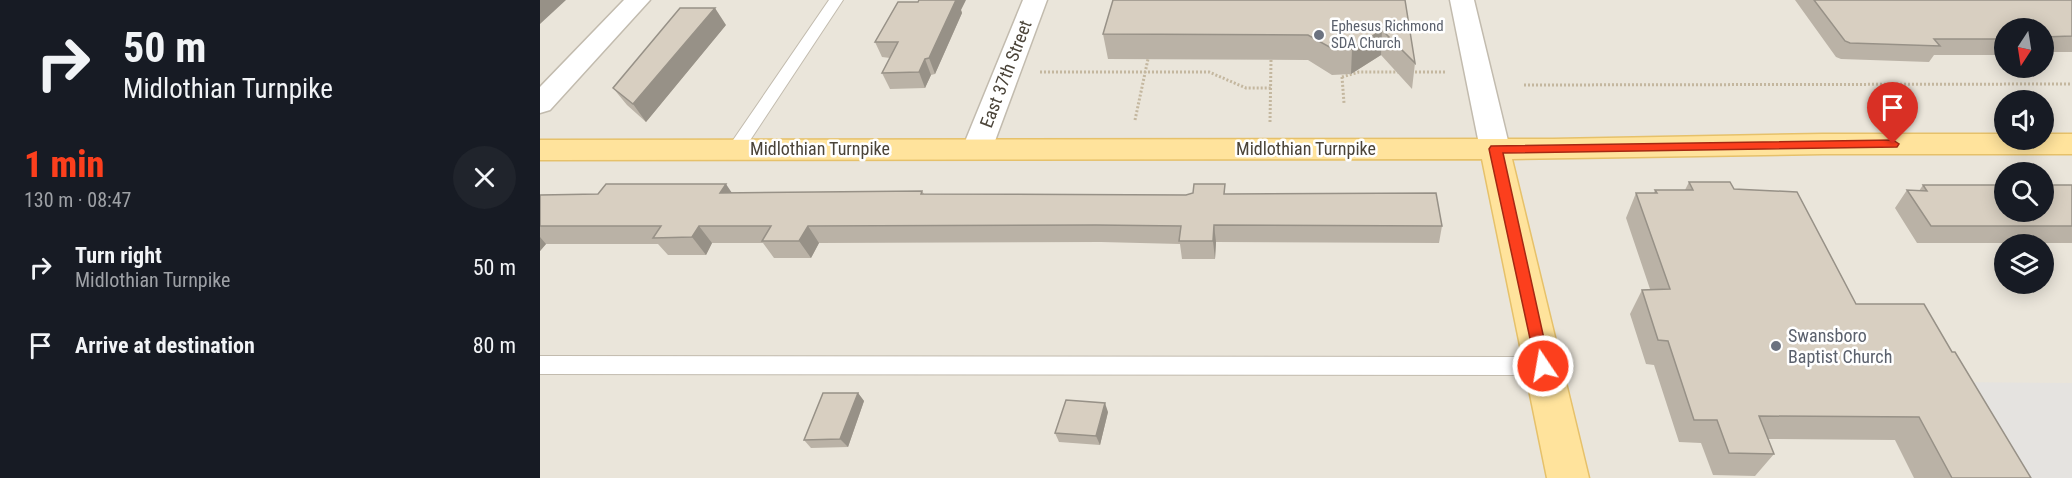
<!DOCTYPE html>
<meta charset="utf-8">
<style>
body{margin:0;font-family:"Roboto Condensed",sans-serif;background:#20242c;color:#f1f3f6;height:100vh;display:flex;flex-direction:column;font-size:22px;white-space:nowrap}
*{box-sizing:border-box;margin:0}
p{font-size:20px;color:#9ea1a6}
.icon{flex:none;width:33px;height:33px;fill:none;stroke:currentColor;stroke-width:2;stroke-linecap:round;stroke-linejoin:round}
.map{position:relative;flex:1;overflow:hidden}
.panel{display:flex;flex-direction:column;background:#171b24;width:540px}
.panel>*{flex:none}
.top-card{background:#171b24;color:#f1f3f6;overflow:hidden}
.needle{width:39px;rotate:192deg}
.controls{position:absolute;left:1454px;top:18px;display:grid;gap:12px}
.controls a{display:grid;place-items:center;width:60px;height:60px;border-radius:50%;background:#171b24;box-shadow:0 3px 15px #0003;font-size:30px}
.pin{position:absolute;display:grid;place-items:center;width:51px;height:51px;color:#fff;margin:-62px -26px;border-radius:50% 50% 50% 0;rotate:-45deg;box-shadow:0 0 6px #0007}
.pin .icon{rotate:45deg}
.me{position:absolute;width:66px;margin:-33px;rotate:348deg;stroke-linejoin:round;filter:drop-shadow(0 0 4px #0008)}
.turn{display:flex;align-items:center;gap:21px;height:126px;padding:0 24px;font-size:27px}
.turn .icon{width:78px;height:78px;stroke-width:2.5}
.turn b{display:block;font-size:42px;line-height:51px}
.round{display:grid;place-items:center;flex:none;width:63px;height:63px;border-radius:32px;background:#20242c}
.head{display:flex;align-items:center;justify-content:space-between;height:102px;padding:0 24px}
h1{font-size:36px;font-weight:800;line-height:45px;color:#fc3f1d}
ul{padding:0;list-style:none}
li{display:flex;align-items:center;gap:18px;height:78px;padding:0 24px}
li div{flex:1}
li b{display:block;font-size:22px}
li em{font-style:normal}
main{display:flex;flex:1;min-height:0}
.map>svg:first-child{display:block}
.residential{fill:#eae5da;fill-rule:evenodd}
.parking{fill:#e5e3e0}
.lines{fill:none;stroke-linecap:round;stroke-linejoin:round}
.lane-casing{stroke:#c2bbae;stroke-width:2}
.street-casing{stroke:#c2bbae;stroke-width:3}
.primary-casing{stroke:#e6c16a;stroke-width:3}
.path{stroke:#c4b79f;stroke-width:3;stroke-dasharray:2 2;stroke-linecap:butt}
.lane{fill:#fff;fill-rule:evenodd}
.street{fill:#fff;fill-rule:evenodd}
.primary{fill:#ffe39c;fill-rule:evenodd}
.wall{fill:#bab2a6}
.shaded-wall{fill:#979187}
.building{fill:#d8cfc1;stroke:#979187;stroke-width:1.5}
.route{fill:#fc3f1d;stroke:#a42913;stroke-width:1.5}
.worship-dot{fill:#6b7280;stroke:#fff;stroke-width:2}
.labels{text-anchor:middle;stroke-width:5;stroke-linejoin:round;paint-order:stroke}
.far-worship-label{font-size:15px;fill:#5b616d;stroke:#fff;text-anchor:start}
.street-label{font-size:18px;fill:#4b4439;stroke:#fff}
.worship-label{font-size:18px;fill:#5b616d;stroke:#fff;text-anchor:start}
</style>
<main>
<section class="panel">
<div class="top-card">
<div class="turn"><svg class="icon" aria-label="right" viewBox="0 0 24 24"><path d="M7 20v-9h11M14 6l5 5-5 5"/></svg><div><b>50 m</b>Midlothian Turnpike</div></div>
</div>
<div class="head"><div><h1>1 min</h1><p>130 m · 08:47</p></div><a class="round"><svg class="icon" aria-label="close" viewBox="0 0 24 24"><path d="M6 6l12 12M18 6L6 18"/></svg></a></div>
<ul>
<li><svg class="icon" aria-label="right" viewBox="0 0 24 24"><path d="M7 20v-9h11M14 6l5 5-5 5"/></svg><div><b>Turn right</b><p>Midlothian Turnpike</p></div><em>50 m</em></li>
<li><svg class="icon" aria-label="arrive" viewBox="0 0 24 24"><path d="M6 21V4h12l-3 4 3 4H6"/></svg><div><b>Arrive at destination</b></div><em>80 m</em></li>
</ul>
</section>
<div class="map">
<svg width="1532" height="478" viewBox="0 0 1532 478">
<rect width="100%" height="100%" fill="#f6f3ec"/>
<!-- residential -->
<path class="residential" d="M 0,0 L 1532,0 L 1532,478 L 0,478 ZM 1464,28 L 1503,28 L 1503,68 L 1464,68 ZM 1464,100 L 1503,100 L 1503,140 L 1464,140 ZM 1464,172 L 1503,172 L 1503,212 L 1464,212 ZM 1464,244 L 1503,244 L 1503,284 L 1464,284 Z"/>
<!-- parking -->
<path class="parking" d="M 1403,382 L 1532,383 L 1532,478 L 1459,478 Z"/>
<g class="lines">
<defs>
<path id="lane" d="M 289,0 L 303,0 L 201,154 L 189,154 L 186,150 L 189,146 Z
M 0,356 L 1003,357 L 1011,359 L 1014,366 L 1011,373 L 1003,375 L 0,374 Z"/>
<path id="street" d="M 84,0 L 110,0 L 10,110 L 0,113 L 0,87 Z
M 483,0 L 507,0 L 452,149 L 448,156 L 437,159 L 426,156 L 422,149 Z
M 910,0 L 934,0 L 970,149 L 966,156 L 955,159 L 944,156 L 940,149 Z"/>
<path id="primary" d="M 1283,134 L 1464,134 L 1464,140 L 1503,140 L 1503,134 L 1532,134 L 1532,154 L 1283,154 L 972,159 L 1049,478 L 1007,478 L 942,159 L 0,160 L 0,140 L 1013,139 Z"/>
</defs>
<!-- lane casing -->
<use href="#lane" class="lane-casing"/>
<!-- street casing -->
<use href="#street" class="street-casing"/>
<!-- primary casing -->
<use href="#primary" class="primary-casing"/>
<!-- path -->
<path class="path" d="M 500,72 L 669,72 L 706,88 L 731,88
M 871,72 L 905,72
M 802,77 L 819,72 L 860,72
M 802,77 L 804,103
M 984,85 L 1532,84
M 595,120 L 608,59
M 730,122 L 731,60"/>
<!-- lane -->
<use href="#lane" class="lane"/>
<!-- street -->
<use href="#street" class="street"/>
<!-- primary -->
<use href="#primary" class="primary"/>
</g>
<!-- wall -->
<path class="wall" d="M 865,0 L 875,63 L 872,89 L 841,55 L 811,74 L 792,75 L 768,60 L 568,59 L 563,34 Z
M 1255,0 L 1532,0 L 1532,52 L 1503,52 L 1503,28 L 1464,28 L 1464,55 L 1394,55 L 1389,62 L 1301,59 L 1296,57 Z
M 421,10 L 422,13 L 395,74 L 391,75 L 385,88 L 350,89 L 342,73 L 350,58 L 342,57 L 335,42 Z
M 186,25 L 106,122 L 87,105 L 73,88 Z
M 1149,182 L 1194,189 L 1316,304 L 1412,352 L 1491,478 L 1374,478 L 1355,440 L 1228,439 L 1234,454 L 1215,476 L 1173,475 L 1161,443 L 1139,442 L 1114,365 L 1106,364 L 1090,314 L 1102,290 L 1110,289 L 1086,218 L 1096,193 L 1114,193 L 1115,190 L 1145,190 Z
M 1383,185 L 1532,185 L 1532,243 L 1377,243 L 1355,208 L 1367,190 L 1379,191 Z
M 382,191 L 384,194 L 646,195 L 686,194 L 902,226 L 899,243 L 676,242 L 675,259 L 642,259 L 640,244 L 561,242 L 279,243 L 271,258 L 234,258 L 223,243 L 172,243 L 166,255 L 128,255 L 118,244 L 6,244 L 0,251 L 0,195 Z
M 318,393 L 324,401 L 308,447 L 271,448 L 264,440 Z
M 568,412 L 560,445 L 519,442 L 515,433 Z"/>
<!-- shaded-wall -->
<path class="shaded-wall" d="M 0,0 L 26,0 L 0,24 Z
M 415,0 L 426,0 L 421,10 L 422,13 L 395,74 L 389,58 Z
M 175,8 L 186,25 L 106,122 L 93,104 Z
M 842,30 L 841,55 L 811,74 L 812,49 Z
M 385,59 L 391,75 L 385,88 L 379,72 Z
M 186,184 L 198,202 L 180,193 Z
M 674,225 L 676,242 L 675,259 L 673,241 Z
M 159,226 L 172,243 L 166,255 L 152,237 Z
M 268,226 L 279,243 L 271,258 L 259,241 Z
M 0,237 L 6,244 L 0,251 Z
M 318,393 L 324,401 L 308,447 L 300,439 Z
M 565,403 L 568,412 L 560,445 L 556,436 Z"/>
<!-- building -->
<path class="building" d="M 379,0 L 416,0 L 389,58 L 385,59 L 379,72 L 342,73 L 358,42 L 335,42 L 358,2 L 378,2 Z
M 573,0 L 865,0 L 875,63 L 842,30 L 812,49 L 793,49 L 768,35 L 563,34 Z
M 1274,0 L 1532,0 L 1532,36 L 1503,37 L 1503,28 L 1464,28 L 1464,39 L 1394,39 L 1400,46 L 1310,43 L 1305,41 Z
M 140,8 L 175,8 L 93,104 L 73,88 Z
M 1149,182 L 1190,182 L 1194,189 L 1257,192 L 1316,304 L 1384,304 L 1412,352 L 1415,352 L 1491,478 L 1412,478 L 1379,417 L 1219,416 L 1234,454 L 1189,453 L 1177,420 L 1154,420 L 1128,341 L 1118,340 L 1102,290 L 1130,289 L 1096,193 L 1117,193 L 1115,190 L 1153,190 Z
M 66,184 L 186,184 L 180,193 L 382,191 L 381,194 L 646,195 L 653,193 L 654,184 L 685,184 L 684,194 L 896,193 L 902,226 L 674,225 L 673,241 L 639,241 L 641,226 L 556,225 L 268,226 L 259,241 L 222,241 L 231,226 L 159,226 L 152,237 L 113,238 L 121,226 L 0,226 L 0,195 L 58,194 Z
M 1383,185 L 1464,185 L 1464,212 L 1503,212 L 1503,185 L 1532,185 L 1532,226 L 1391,226 L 1367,190 L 1387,191 Z
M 283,393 L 318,393 L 300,439 L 264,440 Z
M 526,400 L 565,403 L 556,436 L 515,433 Z"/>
<!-- route -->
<path class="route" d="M 1353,140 L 1359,144 L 1357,147 L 963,153 L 1010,366 L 1008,371 L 1003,373 L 997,371 L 949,149 L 951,146 Z"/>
<!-- markers -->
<g class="worship-dot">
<circle cx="779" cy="35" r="6"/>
<circle cx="1236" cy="346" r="6"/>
</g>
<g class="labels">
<!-- far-worship labels -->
<g class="far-worship-label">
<text x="791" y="31">Ephesus Richmond<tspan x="791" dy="17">SDA Church</tspan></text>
</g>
<!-- street labels -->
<g class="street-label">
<text transform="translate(466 74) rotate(-69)" y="6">East 37th Street</text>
<text x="280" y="155">Midlothian Turnpike</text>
<text x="766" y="155">Midlothian Turnpike</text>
</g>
<!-- worship labels -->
<g class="worship-label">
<text x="1248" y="342">Swansboro<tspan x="1248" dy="21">Baptist Church</tspan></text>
</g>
</g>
</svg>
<div class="controls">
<a><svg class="needle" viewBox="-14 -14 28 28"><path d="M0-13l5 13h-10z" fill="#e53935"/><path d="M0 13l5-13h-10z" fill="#9ea1a6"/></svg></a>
<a><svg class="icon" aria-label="sound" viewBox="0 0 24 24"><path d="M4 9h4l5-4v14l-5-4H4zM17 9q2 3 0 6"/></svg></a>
<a><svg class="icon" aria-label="search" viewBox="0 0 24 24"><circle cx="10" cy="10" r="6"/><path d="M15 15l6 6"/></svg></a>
<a><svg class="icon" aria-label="layers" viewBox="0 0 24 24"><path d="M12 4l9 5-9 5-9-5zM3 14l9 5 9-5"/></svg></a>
</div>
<div class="pin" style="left:1353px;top:144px;background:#d93025"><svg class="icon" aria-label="arrive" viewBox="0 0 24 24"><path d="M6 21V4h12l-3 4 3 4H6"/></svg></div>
<svg class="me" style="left:1003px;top:366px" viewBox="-20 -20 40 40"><circle r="17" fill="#fc3f1d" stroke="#fff" stroke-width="3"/><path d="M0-11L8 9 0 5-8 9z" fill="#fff"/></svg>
</div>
</main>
